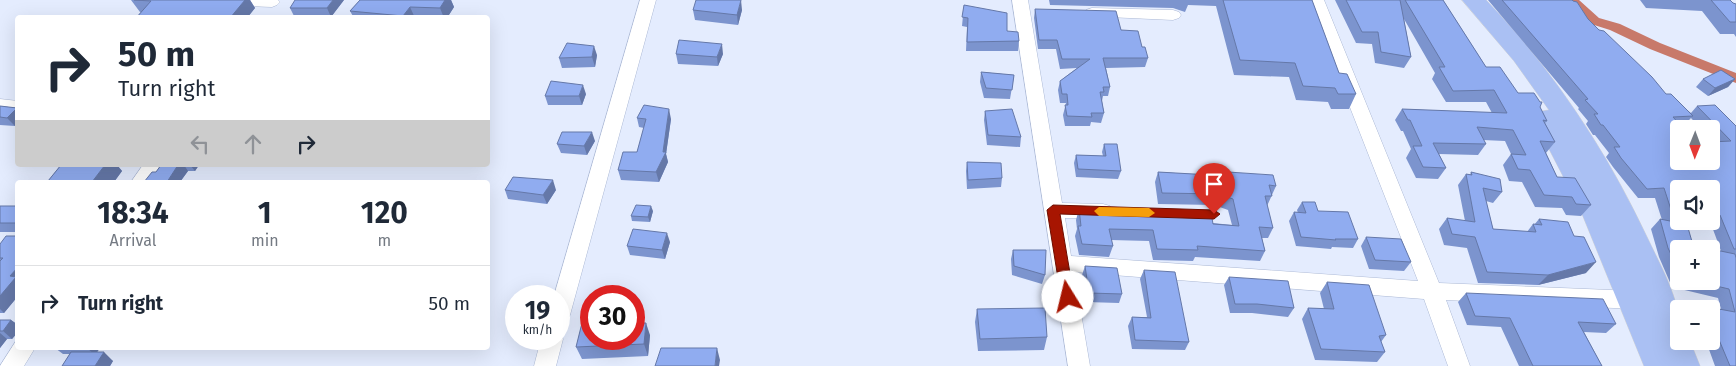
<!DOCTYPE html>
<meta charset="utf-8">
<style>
body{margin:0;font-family:"Fira Sans",sans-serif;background:#f2f2f3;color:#1f2937;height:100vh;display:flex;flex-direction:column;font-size:19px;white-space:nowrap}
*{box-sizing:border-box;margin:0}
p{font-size:16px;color:#747a83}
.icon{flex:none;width:28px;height:28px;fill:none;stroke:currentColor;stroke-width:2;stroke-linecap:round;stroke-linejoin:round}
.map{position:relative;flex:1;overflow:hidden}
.sheet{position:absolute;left:15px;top:180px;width:475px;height:170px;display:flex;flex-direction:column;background:#fff;border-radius:5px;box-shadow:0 5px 20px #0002}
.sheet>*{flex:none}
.top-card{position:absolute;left:15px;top:15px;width:475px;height:152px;border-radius:5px;box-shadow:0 5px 20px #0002;background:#fff;color:#1f2937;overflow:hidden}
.needle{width:32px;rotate:181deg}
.controls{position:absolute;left:1670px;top:120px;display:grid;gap:10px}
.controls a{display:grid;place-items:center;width:50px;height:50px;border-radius:5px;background:#fff;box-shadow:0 5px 20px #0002;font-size:25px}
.speed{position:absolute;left:505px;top:285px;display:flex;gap:10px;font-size:25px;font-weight:700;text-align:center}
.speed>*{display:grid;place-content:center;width:65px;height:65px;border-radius:50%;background:#fff;box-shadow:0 5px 20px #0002;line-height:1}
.speed small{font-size:12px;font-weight:400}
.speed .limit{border:8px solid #d22;background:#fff;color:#111}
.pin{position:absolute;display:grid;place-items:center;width:42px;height:42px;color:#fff;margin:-51px -21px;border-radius:50% 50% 50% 0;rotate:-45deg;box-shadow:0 0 5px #0007}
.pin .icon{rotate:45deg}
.me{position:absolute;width:55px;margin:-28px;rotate:351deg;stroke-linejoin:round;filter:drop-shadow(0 0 4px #0008)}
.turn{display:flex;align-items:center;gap:18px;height:105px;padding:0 20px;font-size:22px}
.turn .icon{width:65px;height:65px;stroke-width:2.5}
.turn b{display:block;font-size:35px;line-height:42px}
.lanes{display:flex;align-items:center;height:48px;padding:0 20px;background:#0003;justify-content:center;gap:25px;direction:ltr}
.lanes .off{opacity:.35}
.eta{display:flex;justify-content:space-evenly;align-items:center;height:85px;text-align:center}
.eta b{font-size:30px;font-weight:700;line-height:35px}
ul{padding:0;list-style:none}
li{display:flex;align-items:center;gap:15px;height:75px;padding:0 20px;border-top:1px solid #e0e1e3}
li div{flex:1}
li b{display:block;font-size:19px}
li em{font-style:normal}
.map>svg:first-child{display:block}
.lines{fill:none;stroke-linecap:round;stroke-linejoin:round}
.canal{fill:#c8796a;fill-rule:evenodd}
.minor-casing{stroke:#acb9d5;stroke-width:1}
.highway-casing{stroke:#d2d3d5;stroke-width:1}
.minor{fill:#fff;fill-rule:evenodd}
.highway{fill:#aac0f3;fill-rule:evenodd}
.wall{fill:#7c94ce;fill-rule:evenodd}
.shaded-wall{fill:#6578a8}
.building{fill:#90acf0;stroke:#6578a8}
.route{fill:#a71501;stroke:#6d0e01}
.slow{fill:#f59e0b}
</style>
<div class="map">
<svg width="1736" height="366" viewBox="0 0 1736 366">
<rect width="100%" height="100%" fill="#e4ecfe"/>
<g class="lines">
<!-- canal -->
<path class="canal" d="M 1566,0 L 1579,0 L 1599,18 L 1620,24 L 1660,43 L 1736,73 L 1736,83 L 1650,49 L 1610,30 L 1591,24 Z"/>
<defs>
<path id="minor" d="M 211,0 L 278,0 L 280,2 L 277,5 L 272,7 L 219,5 L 214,3 Z
M 640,0 L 656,0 L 570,315 L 566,321 L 559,324 L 559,296 L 554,296 Z
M 1012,0 L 1028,0 L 1062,203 L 1103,204 L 1110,206 L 1113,211 L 1110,216 L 1103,218 L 1065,218 L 1071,256 L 1418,281 L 1308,0 L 1324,0 L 1439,283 L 1635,291 L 1642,294 L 1645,300 L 1642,306 L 1635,309 L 1446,300 L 1470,366 L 1448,366 L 1424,299 L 1074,272 L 1090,366 L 1068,366 Z
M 1092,8 L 1173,10 L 1179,12 L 1181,15 L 1179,18 L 1173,20 L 1086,16 L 1084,13 L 1086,10 Z
M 0,99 L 18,101 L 18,113 L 0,111 Z
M 143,165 L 162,165 L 150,182 L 131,182 Z
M 559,332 L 563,339 L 556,366 L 534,366 L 541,339 L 559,339 Z
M 16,341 L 18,348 L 35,348 L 24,366 L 0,366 Z"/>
<path id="highway" d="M 1462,0 L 1486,0 C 1553,70 1606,150 1647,237 C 1658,260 1672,286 1678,311 C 1681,320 1679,332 1679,341 L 1690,341 L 1700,366 L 1644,366 L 1580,209 L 1533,118 L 1537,112 L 1549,110 L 1514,61 Z"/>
</defs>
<!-- minor casing -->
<use href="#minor" class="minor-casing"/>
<!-- highway casing -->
<use href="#highway" class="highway-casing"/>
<!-- minor -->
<use href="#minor" class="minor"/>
<!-- highway -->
<use href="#highway" class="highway"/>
</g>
<!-- wall -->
<path class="wall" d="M 131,0 L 250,0 L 255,8 L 247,18 L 136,18 L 141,12 L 140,12 Z
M 344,0 L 331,17 L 294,16 L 290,8 Z
M 360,0 L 451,0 L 454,7 L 447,18 L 354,18 L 350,11 Z
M 1049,0 L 1312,0 L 1339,73 L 1356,94 L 1349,109 L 1331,109 L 1328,102 L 1296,100 L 1289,77 L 1234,75 L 1216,6 L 1188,5 L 1185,12 L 1173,8 L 1050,5 Z
M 1335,0 L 1443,0 L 1486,67 L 1518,93 L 1540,107 L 1547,121 L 1545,123 L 1555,142 L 1546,153 L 1557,177 L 1591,205 L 1581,216 L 1566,215 L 1562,208 L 1535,207 L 1522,182 L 1509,181 L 1503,165 L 1511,154 L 1505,141 L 1483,140 L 1486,144 L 1478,155 L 1439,154 L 1446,168 L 1438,179 L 1416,178 L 1406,158 L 1411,149 L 1403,131 L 1401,131 L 1395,120 L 1402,109 L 1492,113 L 1486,102 L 1446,102 L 1432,79 L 1435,73 L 1404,19 L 1411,57 L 1404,68 L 1375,63 L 1372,44 L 1356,43 Z
M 1488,0 L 1572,0 L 1588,19 L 1666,94 L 1691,113 L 1697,106 L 1736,126 L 1736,366 L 1715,366 L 1707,344 L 1704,343 L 1703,341 L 1711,341 L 1711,309 L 1700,309 L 1703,306 L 1721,309 L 1718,298 L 1672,287 L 1659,257 L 1651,229 L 1660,219 L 1662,220 L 1655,198 L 1638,198 L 1613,167 L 1606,157 L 1609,153 L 1595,135 L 1593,135 L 1586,124 L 1588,121 L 1578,109 L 1579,108 ZM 1691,118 L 1701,129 L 1711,129 L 1711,140 L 1713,142 L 1679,161 L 1681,125 L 1684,125 ZM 1679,189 L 1711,189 L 1711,221 L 1696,221 L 1711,224 L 1721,251 L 1711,281 L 1679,281 Z
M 1640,0 L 1730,0 L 1733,3 L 1736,4 L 1736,37 L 1734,34 L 1720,34 L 1702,11 L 1646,8 Z
M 964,5 L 1019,41 L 1018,51 L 966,51 L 967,27 L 962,26 Z
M 1035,9 L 1121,30 L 1142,47 L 1148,58 L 1145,67 L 1106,68 L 1110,87 L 1108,96 L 1103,96 L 1102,101 L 1104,113 L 1101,123 L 1091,122 L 1090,126 L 1065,126 L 1063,115 L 1066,103 L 1060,103 L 1058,90 L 1060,81 L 1077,68 L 1060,69 L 1056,49 L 1038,49 L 1034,18 Z
M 693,10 L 742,10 L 738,25 L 695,20 Z
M 676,54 L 723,54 L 718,66 L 678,64 Z
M 597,55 L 595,67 L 562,68 L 559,58 Z
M 981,72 L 1014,75 L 1010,99 L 984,98 L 980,82 Z
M 1703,79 L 1735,79 L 1728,87 L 1708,96 L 1696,87 Z
M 586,94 L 582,105 L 548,105 L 545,96 Z
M 0,106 L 18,108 L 18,124 L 15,126 L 0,125 Z
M 985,111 L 1021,137 L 1020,147 L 987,145 L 984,120 Z
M 637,118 L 671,119 L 666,154 L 668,162 L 659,182 L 621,180 L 618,170 L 637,152 L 644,128 L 639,127 Z
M 595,141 L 587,155 L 561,153 L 557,144 Z
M 1104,144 L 1121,171 L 1118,179 L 1076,177 L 1074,163 L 1076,155 L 1103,156 L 1102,152 Z
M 967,162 L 1002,178 L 1001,187 L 967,189 L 966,171 Z
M 61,165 L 117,165 L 122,171 L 114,182 L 49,182 L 48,181 Z
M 161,165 L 199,165 L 195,171 L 188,171 L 180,182 L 144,182 L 156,172 Z
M 1158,172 L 1227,176 L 1228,172 L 1276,186 L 1267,206 L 1273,228 L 1268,238 L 1262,238 L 1265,251 L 1260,261 L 1195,257 L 1193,261 L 1153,260 L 1149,241 L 1111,240 L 1113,246 L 1109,257 L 1079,255 L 1075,236 L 1077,229 L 1076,220 L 1079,209 L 1232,225 L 1228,210 L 1214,205 L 1158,204 L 1155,182 Z
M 1471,172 L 1502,192 L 1493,203 L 1486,201 L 1493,229 L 1527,232 L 1533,224 L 1534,225 L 1539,219 L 1586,273 L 1538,285 L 1478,283 L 1467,248 L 1444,245 L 1439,229 L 1447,218 L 1465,221 L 1458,185 L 1466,174 L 1470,175 Z
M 505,190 L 556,190 L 547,204 L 508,199 Z
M 1302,202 L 1318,211 L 1358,239 L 1353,248 L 1332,247 L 1331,249 L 1296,246 L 1289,221 L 1294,212 L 1298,213 L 1297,210 Z
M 0,206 L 18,206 L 18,232 L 0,232 Z
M 653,211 L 650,222 L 632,221 L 631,216 Z
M 18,236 L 18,296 L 4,313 L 0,313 L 0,244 Z
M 1366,237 L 1411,262 L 1404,271 L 1369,269 L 1361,246 Z
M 670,242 L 665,259 L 630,255 L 627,246 Z
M 1013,250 L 1045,275 L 1042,284 L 1012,275 L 1011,259 Z
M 1085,266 L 1122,294 L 1119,303 L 1086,302 L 1082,275 Z
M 1144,270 L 1189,342 L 1185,350 L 1132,349 L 1128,326 L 1132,317 L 1147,317 L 1140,279 Z
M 1229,277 L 1294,308 L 1288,317 L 1252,313 L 1230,313 L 1224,285 Z
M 1327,282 L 1386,335 L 1381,342 L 1385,352 L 1377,362 L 1315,360 L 1302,319 L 1308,308 L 1324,309 L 1320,293 Z
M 1466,293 L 1616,324 L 1606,333 L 1584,332 L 1602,366 L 1519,366 L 1501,327 L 1467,325 L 1458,302 Z
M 977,309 L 1047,337 L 1044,350 L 978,351 L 975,322 Z
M 0,320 L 11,320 L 18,325 L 18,332 L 12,339 L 7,339 L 0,348 Z
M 650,335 L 648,356 L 582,359 L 576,347 Z
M 55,348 L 100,348 L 97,352 L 113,361 L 110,366 L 62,366 L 70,354 L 63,354 Z"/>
<!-- shaded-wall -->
<path class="shaded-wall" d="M 245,0 L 250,0 L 255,8 L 247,18 L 230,18 Z
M 333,0 L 344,0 L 331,17 L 327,8 Z
M 445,0 L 451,0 L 454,7 L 447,18 L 444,18 L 440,8 Z
M 741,0 L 742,10 L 738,25 L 737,15 Z
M 410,7 L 415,18 L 404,18 L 403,16 Z
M 722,44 L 723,54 L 718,66 L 717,57 Z
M 594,46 L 597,55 L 595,67 L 592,57 Z
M 1735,79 L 1728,87 L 1708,96 L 1715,88 Z
M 583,85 L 586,94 L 582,105 L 579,96 Z
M 17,108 L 18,124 L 15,126 L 7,118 Z
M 669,109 L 671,119 L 666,154 L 668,162 L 659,182 L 656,172 L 663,152 Z
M 592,132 L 595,141 L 587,155 L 584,146 Z
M 105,165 L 117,165 L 122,171 L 114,182 L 92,182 Z
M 178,165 L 184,165 L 188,171 L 180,182 L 167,182 Z
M 190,165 L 199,165 L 195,171 Z
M 553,180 L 556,190 L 547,204 L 543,195 Z
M 651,206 L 653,211 L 650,222 L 648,217 Z
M 667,233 L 670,242 L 665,259 L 662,250 Z
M 1596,262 L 1586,273 L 1538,285 L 1548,275 Z
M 18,267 L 18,296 L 4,313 L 0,309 L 0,296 L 10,276 Z
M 11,320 L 18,325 L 18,332 L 12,339 L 3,331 Z
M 646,323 L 650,335 L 648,356 L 644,344 Z
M 0,333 L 7,339 L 0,348 Z
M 87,348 L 100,348 L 95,355 Z
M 717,348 L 720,360 L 719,366 L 715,366 Z
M 104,352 L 113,361 L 110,366 L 95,366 Z"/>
<!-- building -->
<path class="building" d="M 134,0 L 245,0 L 230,18 L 136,18 L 151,1 Z
M 295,0 L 333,0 L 327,8 L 290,8 Z
M 360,0 L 445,0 L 440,8 L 410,7 L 403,16 L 350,11 Z
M 696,0 L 741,0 L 737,15 L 693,10 Z
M 1223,0 L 1312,0 L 1339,73 L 1347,74 L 1356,94 L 1338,94 L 1335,88 L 1303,86 L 1295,63 L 1240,60 Z
M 1346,0 L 1400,0 L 1411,57 L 1381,52 L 1378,32 L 1362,32 Z
M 1405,0 L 1443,0 L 1486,67 L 1500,67 L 1518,93 L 1534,93 L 1540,102 L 1542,102 L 1540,107 L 1547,121 L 1543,120 L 1555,142 L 1540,141 L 1557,177 L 1575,178 L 1591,205 L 1576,204 L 1572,197 L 1544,195 L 1530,170 L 1518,169 L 1511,154 L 1526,155 L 1513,130 L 1477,127 L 1486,144 L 1433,143 L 1446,168 L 1423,167 L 1413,146 L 1422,146 L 1410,120 L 1408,120 L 1402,109 L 1507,113 L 1494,90 L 1453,91 L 1439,67 L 1445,67 Z
M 1502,0 L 1572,0 L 1573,1 L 1577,2 L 1588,19 L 1599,30 L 1604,31 L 1652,77 L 1666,94 L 1671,94 L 1693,116 L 1673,117 L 1684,129 L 1679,129 L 1679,161 L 1711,161 L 1711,142 L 1731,141 L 1697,106 L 1715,105 L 1736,126 L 1736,249 L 1734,249 L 1720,215 L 1711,213 L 1711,189 L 1679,189 L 1679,221 L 1686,221 L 1693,245 L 1710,249 L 1679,249 L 1679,271 L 1668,248 L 1660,219 L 1675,222 L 1664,188 L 1647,189 L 1621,158 L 1614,147 L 1620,147 L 1603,125 L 1601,125 L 1594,114 L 1598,114 L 1585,100 L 1588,99 Z
M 1711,0 L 1730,0 L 1733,3 L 1736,4 L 1736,22 L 1730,22 Z
M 964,5 L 1007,13 L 1007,31 L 1018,32 L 1019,41 L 967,42 L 968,18 L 962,17 Z
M 1035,9 L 1116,11 L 1121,30 L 1138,31 L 1142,47 L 1145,47 L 1148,58 L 1103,58 L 1110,87 L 1103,87 L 1104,92 L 1100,92 L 1104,113 L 1091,113 L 1092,117 L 1067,116 L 1065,105 L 1068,105 L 1067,94 L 1062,94 L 1060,81 L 1090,59 L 1062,59 L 1057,40 L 1039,40 Z
M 679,40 L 722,44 L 717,57 L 676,54 Z
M 567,43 L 594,46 L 592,57 L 559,58 Z
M 1721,70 L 1735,79 L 1715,88 L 1703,79 Z
M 981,72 L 1014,75 L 1012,90 L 986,88 Z
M 551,81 L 583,85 L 579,96 L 545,96 Z
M 644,105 L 669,109 L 663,152 L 666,152 L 656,172 L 618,170 L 623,152 L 637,152 L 646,119 L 637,118 Z
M 0,106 L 17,108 L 7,118 L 0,117 Z
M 1012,109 L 1021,137 L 988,135 L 985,111 Z
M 562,132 L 592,132 L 584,146 L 557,144 Z
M 1104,144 L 1117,144 L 1121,171 L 1078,169 L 1076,155 L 1106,156 Z
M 967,162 L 1001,163 L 1002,178 L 968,180 Z
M 61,165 L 105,165 L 92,182 L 48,181 Z
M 161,165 L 178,165 L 167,182 L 144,182 L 152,172 L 156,172 Z
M 1158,172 L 1229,176 L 1228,172 L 1273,175 L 1276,186 L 1269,185 L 1272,196 L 1265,196 L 1273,228 L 1259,227 L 1265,251 L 1197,246 L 1198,250 L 1157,249 L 1153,230 L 1109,229 L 1113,246 L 1082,244 L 1078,226 L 1081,226 L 1079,209 L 1211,212 L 1213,224 L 1239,226 L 1233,199 L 1219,194 L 1162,193 Z
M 1471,172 L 1500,179 L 1502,192 L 1483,188 L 1493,229 L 1536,232 L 1533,224 L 1542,225 L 1539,219 L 1568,222 L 1574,236 L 1584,237 L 1596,262 L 1548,275 L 1487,272 L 1475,237 L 1452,234 L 1447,218 L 1475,222 L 1466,174 L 1472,175 Z
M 513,177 L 553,180 L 543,195 L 505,190 Z
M 1302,202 L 1315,202 L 1318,211 L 1348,212 L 1358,239 L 1335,239 L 1336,240 L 1301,237 L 1294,212 L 1306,213 Z
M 636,205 L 651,206 L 648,217 L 631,216 Z
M 0,206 L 18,206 L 18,223 L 0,223 Z
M 633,229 L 667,233 L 662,250 L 627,246 Z
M 6,236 L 18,236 L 18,267 L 10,276 L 16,277 L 0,296 L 0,261 L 3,258 L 0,258 L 0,244 Z
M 1366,237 L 1401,239 L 1411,262 L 1375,260 Z
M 1711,249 L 1735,254 L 1736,258 L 1736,366 L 1730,366 L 1717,335 L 1714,334 L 1711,327 L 1711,309 L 1704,309 L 1703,306 L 1735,312 L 1729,289 L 1695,281 L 1711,281 Z
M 1013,250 L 1046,250 L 1045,275 L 1014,266 Z
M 1085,266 L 1117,268 L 1122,294 L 1089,293 Z
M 1144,270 L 1175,272 L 1189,342 L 1135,340 L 1132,317 L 1151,318 Z
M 1229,277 L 1288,281 L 1294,308 L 1257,304 L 1235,304 Z
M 1327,282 L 1369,285 L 1386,335 L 1379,336 L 1385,352 L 1321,349 L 1308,308 L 1334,309 Z
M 1466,293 L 1603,299 L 1616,324 L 1578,322 L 1602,366 L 1533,366 L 1510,318 L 1475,316 Z
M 1045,308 L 1047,337 L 980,339 L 977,309 Z
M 0,320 L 11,320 L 3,331 L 0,331 Z
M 582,323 L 591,323 L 591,339 L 634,339 L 634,323 L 646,323 L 644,344 L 576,347 Z
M 661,348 L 717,348 L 715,366 L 655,366 Z
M 71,352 L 104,352 L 95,366 L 62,366 Z"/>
<!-- route -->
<path class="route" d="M 1053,205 L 1214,210 L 1220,214 L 1214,219 L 1060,214 L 1074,297 L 1072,301 L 1068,302 L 1063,301 L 1061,297 L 1047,210 Z"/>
<!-- slow -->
<path class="slow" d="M 1099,207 L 1149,208 L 1155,213 L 1149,217 L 1099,216 L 1094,211 Z"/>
</svg>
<div class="controls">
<a><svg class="needle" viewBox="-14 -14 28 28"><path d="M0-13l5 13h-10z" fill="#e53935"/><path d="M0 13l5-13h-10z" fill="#747a83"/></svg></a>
<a><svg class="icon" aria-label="sound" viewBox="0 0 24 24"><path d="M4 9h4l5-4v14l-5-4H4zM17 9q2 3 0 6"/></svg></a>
<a>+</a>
<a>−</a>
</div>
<div class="speed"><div>19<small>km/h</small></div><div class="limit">30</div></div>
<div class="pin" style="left:1214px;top:214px;background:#d93025"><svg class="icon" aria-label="arrive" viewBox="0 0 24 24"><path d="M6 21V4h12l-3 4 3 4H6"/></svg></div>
<svg class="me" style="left:1068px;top:297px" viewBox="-20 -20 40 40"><circle r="19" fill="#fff"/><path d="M0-13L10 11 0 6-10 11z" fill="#a71501"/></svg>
<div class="top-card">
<div class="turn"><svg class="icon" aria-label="right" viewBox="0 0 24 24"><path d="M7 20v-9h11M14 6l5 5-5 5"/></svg><div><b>50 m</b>Turn right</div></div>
<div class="lanes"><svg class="icon off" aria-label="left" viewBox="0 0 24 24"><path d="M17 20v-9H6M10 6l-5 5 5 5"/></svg><svg class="icon off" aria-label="ahead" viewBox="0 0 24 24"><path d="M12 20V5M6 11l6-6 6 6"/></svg><svg class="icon" aria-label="right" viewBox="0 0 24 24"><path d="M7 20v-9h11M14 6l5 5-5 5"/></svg></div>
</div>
<section class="sheet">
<div class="eta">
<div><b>18:34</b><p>Arrival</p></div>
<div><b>1</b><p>min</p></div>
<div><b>120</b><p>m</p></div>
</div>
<ul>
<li><svg class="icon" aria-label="right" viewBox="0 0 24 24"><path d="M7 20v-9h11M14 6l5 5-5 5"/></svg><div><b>Turn right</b></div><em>50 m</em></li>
</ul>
</section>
</div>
